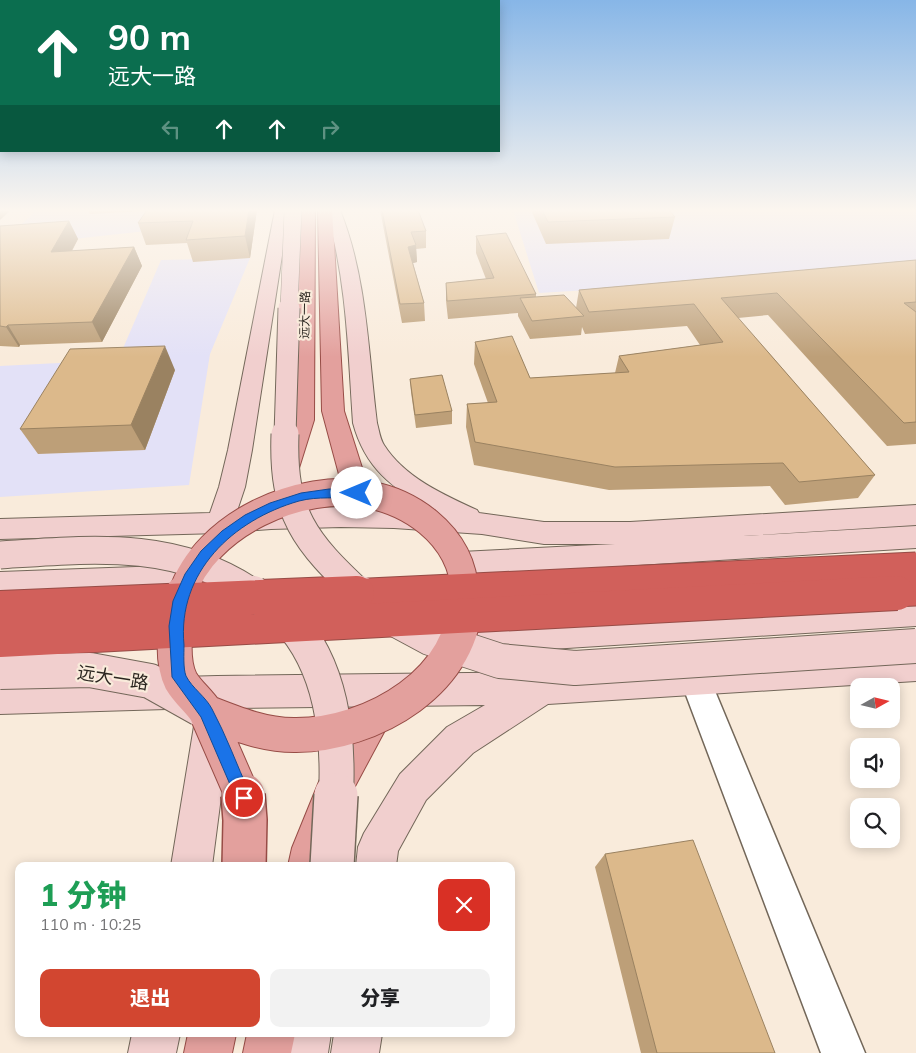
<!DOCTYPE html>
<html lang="zh">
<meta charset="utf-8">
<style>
body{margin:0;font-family:Mulish,"Noto Sans SC",sans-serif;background:#f2f2f2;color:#202124;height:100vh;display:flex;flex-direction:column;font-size:19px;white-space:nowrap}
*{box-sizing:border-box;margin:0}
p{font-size:16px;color:#757577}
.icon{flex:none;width:28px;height:28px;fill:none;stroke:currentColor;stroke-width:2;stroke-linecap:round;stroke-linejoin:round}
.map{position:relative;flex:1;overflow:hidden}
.sheet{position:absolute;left:15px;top:862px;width:500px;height:175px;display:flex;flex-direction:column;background:#fff;border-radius:10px;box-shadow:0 2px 12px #0003}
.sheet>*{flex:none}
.guide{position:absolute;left:0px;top:0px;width:500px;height:152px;box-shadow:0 2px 12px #0003;background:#0b6e4f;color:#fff;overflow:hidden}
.needle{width:32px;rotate:82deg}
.fabs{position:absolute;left:850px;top:678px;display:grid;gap:10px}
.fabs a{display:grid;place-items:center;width:50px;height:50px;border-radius:10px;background:#fff;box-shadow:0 2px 12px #0003;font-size:25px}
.pin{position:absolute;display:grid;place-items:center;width:42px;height:42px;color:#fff;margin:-21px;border:2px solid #fff;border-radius:50%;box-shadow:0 1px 5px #0007}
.me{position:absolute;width:55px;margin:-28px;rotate:270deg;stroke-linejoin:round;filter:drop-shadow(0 0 4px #0008)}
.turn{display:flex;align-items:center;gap:18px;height:105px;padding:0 25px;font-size:22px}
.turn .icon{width:65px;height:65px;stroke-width:2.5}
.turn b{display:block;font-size:35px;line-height:42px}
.lanes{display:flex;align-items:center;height:48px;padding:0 25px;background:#0003;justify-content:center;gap:25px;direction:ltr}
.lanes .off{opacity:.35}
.round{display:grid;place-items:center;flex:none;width:52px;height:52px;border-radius:10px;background:#f2f2f2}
.head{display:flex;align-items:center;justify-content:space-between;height:85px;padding:0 25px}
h1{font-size:30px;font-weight:800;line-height:38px;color:#1e9e55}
.cta{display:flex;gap:10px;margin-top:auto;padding:10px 25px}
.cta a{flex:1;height:58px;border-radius:10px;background:#d24630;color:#fff;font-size:20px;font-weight:800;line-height:58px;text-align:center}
.cta a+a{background:#f2f2f2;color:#202124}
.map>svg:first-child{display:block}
.commercial{fill:#e3e1f7}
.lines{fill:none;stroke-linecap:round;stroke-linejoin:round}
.street-casing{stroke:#736759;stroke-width:3}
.secondary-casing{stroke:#736759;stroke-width:2}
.primary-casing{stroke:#974c46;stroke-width:2}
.street{fill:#fff;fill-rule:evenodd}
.secondary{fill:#f1cfce;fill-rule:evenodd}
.primary{fill:#e3a09d;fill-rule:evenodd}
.secondary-bridge-far4-casing{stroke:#736759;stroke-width:18;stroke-linecap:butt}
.secondary-bridge-far3-casing{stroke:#736759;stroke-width:23;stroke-linecap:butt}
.secondary-bridge-far2-casing{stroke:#736759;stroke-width:29;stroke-linecap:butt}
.secondary-bridge-far1-casing{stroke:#736759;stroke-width:36;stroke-linecap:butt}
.secondary-bridge-casing{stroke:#736759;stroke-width:46;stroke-linecap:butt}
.primary-bridge-far2-casing{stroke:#974c46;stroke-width:29;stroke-linecap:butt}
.primary-bridge-far1-casing{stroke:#974c46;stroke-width:36;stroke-linecap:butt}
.primary-bridge-casing{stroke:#974c46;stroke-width:46;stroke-linecap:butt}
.highway-bridge-far1-casing{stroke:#974c46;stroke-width:29;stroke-linecap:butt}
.highway-bridge-casing{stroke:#974c46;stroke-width:36;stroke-linecap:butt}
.secondary-bridge-far4{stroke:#f1cfce;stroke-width:17}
.secondary-bridge-far3{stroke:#f1cfce;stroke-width:21}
.secondary-bridge-far2{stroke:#f1cfce;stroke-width:27}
.secondary-bridge-far1{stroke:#f1cfce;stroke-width:34}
.secondary-bridge{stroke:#f1cfce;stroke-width:43}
.primary-bridge-far2{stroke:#e3a09d;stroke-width:27}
.primary-bridge-far1{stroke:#e3a09d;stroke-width:34}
.primary-bridge{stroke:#e3a09d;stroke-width:43}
.highway-bridge-far1{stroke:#d1605b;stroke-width:27}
.highway-bridge{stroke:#d1605b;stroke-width:34}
.wall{fill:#bd9f78}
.shaded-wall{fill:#9a8261}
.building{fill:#dcb98b;stroke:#9a8261}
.route{fill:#1a73e8;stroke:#114b97}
.labels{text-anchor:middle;stroke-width:4.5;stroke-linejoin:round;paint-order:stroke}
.far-street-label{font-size:12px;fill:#2b2620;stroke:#f9ebdb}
.near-street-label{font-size:18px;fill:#2b2620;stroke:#f9ebdb}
</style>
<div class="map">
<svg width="916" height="1053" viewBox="0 0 916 1053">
<rect width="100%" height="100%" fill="#f9ebdb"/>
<!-- commercial -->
<path class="commercial" d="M 37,210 L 258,210 L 256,219 L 0,247 L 0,244 Z
M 513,210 L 916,210 L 916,270 L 539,293 Z
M 250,258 L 210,354 L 189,485 L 0,497 L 0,366 L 118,360 L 161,260 Z"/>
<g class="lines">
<defs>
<path id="street" d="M 695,665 L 706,669 L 710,679 L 865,1053 L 821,1053 L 680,679 L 684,669 Z"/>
<path id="secondary" d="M 275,210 L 289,210 L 252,450 L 245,487 L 237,511 L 341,507 L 431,510 C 392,488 365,468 353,423 C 348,351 347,280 326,210 L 340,210 C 367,277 368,351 377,423 C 379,430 380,439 384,445 C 404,477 444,495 477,510 L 479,513 L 544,522 L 630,522 L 916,505 L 916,525 L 743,536 L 916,526 L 916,548 L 461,576 L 451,572 L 446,564 L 451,556 L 461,552 L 615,544 L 544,544 L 482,534 L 394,528 L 341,527 L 271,529 L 220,533 L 0,539 L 0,519 L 210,513 L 219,487 L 228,450 Z
M 190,565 L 200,569 L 205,577 L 200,585 L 190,589 L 0,596 L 0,572 Z
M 916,600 L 916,626 L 456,655 L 445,651 L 440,641 L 445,631 L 456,627 Z
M 916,651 L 916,681 L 548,704 L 473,753 L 426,800 L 398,851 L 396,866 L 356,866 L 358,847 L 364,833 L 400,774 L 447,727 L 485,705 L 225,708 L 231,720 L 212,866 L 171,866 L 195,720 L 200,708 L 0,714 L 0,682 L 217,676 L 544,672 Z
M 132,1034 L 180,1034 L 176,1053 L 128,1053 Z
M 283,1034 L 331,1034 L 328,1053 L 280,1053 Z
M 334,1034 L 382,1034 L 379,1053 L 331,1053 Z"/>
<path id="primary" d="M 301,210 L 315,210 L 314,420 L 299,468 L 295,474 L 286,477 L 277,474 L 273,468 L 290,420 Z
M 318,210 L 332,210 L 344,411 L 370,493 L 366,500 L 357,502 L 348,500 L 344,493 L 322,411 Z
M 373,702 L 385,707 L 391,719 L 353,790 L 332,848 L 328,866 L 288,866 L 292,848 L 325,767 L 361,707 Z
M 188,1034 L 236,1034 L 232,1053 L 184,1053 Z
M 247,1034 L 295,1034 L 291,1053 L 243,1053 Z"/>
</defs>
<!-- street casing -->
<use href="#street" class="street-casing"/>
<!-- secondary casing -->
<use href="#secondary" class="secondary-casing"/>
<!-- primary casing -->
<use href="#primary" class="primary-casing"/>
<!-- street -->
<use href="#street" class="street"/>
<!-- secondary -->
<use href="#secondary" class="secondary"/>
<!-- primary -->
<use href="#primary" class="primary"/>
<defs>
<path id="secondary-bridge-far4" d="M 289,309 L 293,210"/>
<path id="secondary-bridge-far3" d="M 285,435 L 289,308"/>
<path id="secondary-bridge-far2" d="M 285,434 C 282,514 305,542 361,594
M 0,555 C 90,549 177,539 255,594"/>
<path id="secondary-bridge-far1" d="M 253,593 C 265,601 278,608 287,618 C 332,666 339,735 336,797
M 360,593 L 378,610 L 430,638 L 500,661 L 575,668 L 916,646
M 0,672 L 90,670 L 150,681 L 200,709"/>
<path id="secondary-bridge" d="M 332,866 L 336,795"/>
<path id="primary-bridge-far2" d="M 182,594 C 205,524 301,481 370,495 C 391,499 412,509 428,522 C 451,541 464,565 465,594"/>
<path id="primary-bridge-far1" d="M 183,593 C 175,615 170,660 181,681 C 188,693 199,701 206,712
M 206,712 C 234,723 263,735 294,735 C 371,736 469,680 465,593
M 206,712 L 243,797"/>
<path id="primary-bridge" d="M 243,795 L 245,820 L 244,866"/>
<path id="highway-bridge-far1" d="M 327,594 L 916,566
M 873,594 L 916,592"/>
<path id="highway-bridge" d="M 0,608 L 357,593
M 0,640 L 897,593"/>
</defs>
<!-- secondary-bridge-far4 casing -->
<use href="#secondary-bridge-far4" class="secondary-bridge-far4-casing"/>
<!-- secondary-bridge-far3 casing -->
<use href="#secondary-bridge-far3" class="secondary-bridge-far3-casing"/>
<!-- secondary-bridge-far2 casing -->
<use href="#secondary-bridge-far2" class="secondary-bridge-far2-casing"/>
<!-- secondary-bridge-far1 casing -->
<use href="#secondary-bridge-far1" class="secondary-bridge-far1-casing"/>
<!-- secondary-bridge casing -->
<use href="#secondary-bridge" class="secondary-bridge-casing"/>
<!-- primary-bridge-far2 casing -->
<use href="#primary-bridge-far2" class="primary-bridge-far2-casing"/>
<!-- primary-bridge-far1 casing -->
<use href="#primary-bridge-far1" class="primary-bridge-far1-casing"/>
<!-- primary-bridge casing -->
<use href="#primary-bridge" class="primary-bridge-casing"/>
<!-- highway-bridge-far1 casing -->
<use href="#highway-bridge-far1" class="highway-bridge-far1-casing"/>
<!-- highway-bridge casing -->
<use href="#highway-bridge" class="highway-bridge-casing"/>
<!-- secondary-bridge-far4 -->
<use href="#secondary-bridge-far4" class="secondary-bridge-far4"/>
<!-- secondary-bridge-far3 -->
<use href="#secondary-bridge-far3" class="secondary-bridge-far3"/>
<!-- secondary-bridge-far2 -->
<use href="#secondary-bridge-far2" class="secondary-bridge-far2"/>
<!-- secondary-bridge-far1 -->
<use href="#secondary-bridge-far1" class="secondary-bridge-far1"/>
<!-- secondary-bridge -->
<use href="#secondary-bridge" class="secondary-bridge"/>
<!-- primary-bridge-far2 -->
<use href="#primary-bridge-far2" class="primary-bridge-far2"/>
<!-- primary-bridge-far1 -->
<use href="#primary-bridge-far1" class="primary-bridge-far1"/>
<!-- primary-bridge -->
<use href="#primary-bridge" class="primary-bridge"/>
<!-- highway-bridge-far1 -->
<use href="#highway-bridge-far1" class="highway-bridge-far1"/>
<!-- highway-bridge -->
<use href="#highway-bridge" class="highway-bridge"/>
</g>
<!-- wall -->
<path class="wall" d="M 88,210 L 257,210 L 250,258 L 193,262 L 187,243 L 146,245 L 138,223 L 146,211 L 90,214 Z
M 380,210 L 418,210 L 426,231 L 426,248 L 416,249 L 417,262 L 413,263 L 424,303 L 425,321 L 402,323 Z
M 531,210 L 669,210 L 675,217 L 669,239 L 546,244 Z
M 69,221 L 78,239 L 72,251 L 134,247 L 142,266 L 102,342 L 20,345 L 19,347 L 0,346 L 0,226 Z
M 476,236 L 536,294 L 536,297 L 576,308 L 579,290 L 916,260 L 916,444 L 887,446 L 768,315 L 738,318 L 875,475 L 858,498 L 785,505 L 770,486 L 609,490 L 474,465 L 466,427 L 467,404 L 488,403 L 474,364 L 475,342 L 530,378 L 615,373 L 619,356 L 700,345 L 687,326 L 585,334 L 582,327 L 581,335 L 530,339 L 518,316 L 518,313 L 448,319 L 446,301 L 446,283 L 486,279 L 476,253 Z
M 175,370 L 145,450 L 38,454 L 20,429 Z
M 410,379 L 452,411 L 452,424 L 416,428 L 411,392 Z
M 605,854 L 775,1053 L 641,1053 L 595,867 Z"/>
<!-- shaded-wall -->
<path class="shaded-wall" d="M 0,210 L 11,210 L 0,220 Z
M 249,210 L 257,210 L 250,258 L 245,236 Z
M 69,221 L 78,239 L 61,270 L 51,252 Z
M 416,245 L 417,262 L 409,264 L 408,247 Z
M 134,247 L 142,266 L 102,342 L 92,322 Z
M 8,325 L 20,345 L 19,347 L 6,327 Z
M 165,346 L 175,370 L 145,450 L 131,425 Z"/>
<!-- building -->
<path class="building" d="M 147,210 L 249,210 L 245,236 L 186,240 L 193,221 L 138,223 Z
M 382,210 L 418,210 L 426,231 L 411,232 L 416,245 L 408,247 L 424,303 L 400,304 Z
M 542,210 L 669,210 L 675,217 L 548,222 Z
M 69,221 L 51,252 L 134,247 L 92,322 L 8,325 L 6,327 L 0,326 L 0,226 Z
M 506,233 L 536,294 L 447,301 L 446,283 L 494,278 L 476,236 Z
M 916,260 L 916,302 L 904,303 L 916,312 L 916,422 L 904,423 L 777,293 L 721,298 L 875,475 L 799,482 L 783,463 L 615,467 L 475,442 L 467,404 L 497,402 L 475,342 L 512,336 L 530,378 L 629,372 L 619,356 L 723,342 L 694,304 L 589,312 L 579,290 Z
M 564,295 L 584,316 L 532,321 L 520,298 Z
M 165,346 L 131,425 L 20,429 L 70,349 Z
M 442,375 L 452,411 L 415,415 L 410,379 Z
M 693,840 L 775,1053 L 657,1053 L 605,854 Z"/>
<!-- sky -->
<linearGradient id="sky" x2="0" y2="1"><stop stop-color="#87b6e7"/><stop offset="0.59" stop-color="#fcf6ef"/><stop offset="1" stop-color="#fcf6ef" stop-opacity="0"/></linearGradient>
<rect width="916" height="357" fill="url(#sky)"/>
<!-- route -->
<path class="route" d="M 329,489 L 357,489 L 362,493 C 360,496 361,496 356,497 C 337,499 318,496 299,501 C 233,520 177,572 184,645 C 184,654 183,668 186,676 C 192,688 206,697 212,709 C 226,735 237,765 249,792 L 252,798 L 249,803 L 244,806 L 238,803 L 201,717 L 172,677 L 169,626 L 173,601 L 185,574 L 201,551 L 222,531 L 245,515 L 270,503 L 301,493 Z"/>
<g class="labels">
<!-- far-street labels -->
<g class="far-street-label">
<text transform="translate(305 315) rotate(-89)" y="4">远大一路</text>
</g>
<!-- near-street labels -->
<g class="near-street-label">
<text transform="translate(113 678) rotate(9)" y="6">远大一路</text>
</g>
</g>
</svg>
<div class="fabs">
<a><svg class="needle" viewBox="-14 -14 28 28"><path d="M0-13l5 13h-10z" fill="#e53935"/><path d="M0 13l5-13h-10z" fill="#757577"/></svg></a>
<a><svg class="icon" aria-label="sound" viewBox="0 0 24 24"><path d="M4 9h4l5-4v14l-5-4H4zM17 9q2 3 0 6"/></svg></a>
<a><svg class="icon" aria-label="search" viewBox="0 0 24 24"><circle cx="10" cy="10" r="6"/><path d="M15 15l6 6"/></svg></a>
</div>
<div class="pin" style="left:244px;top:798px;background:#d93025"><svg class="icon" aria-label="arrive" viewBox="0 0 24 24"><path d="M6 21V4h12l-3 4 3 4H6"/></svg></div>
<svg class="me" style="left:357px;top:493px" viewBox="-20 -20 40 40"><circle r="19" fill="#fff"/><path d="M0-13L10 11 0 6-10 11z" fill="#1a73e8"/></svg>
<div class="guide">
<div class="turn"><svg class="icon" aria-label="ahead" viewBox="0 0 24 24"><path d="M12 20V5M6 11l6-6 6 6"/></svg><div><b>90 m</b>远大一路</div></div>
<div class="lanes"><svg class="icon off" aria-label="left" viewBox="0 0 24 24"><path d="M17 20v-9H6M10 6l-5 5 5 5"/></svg><svg class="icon" aria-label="ahead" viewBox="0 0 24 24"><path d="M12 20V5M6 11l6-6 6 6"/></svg><svg class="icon" aria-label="ahead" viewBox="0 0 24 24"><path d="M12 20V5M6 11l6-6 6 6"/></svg><svg class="icon off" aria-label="right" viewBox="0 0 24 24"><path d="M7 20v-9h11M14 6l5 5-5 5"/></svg></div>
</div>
<section class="sheet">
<div class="head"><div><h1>1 分钟</h1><p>110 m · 10:25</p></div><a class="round" style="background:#d93025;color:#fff"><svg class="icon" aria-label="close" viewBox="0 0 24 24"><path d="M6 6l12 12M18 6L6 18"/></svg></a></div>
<div class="cta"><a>退出</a><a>分享</a></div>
</section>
</div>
